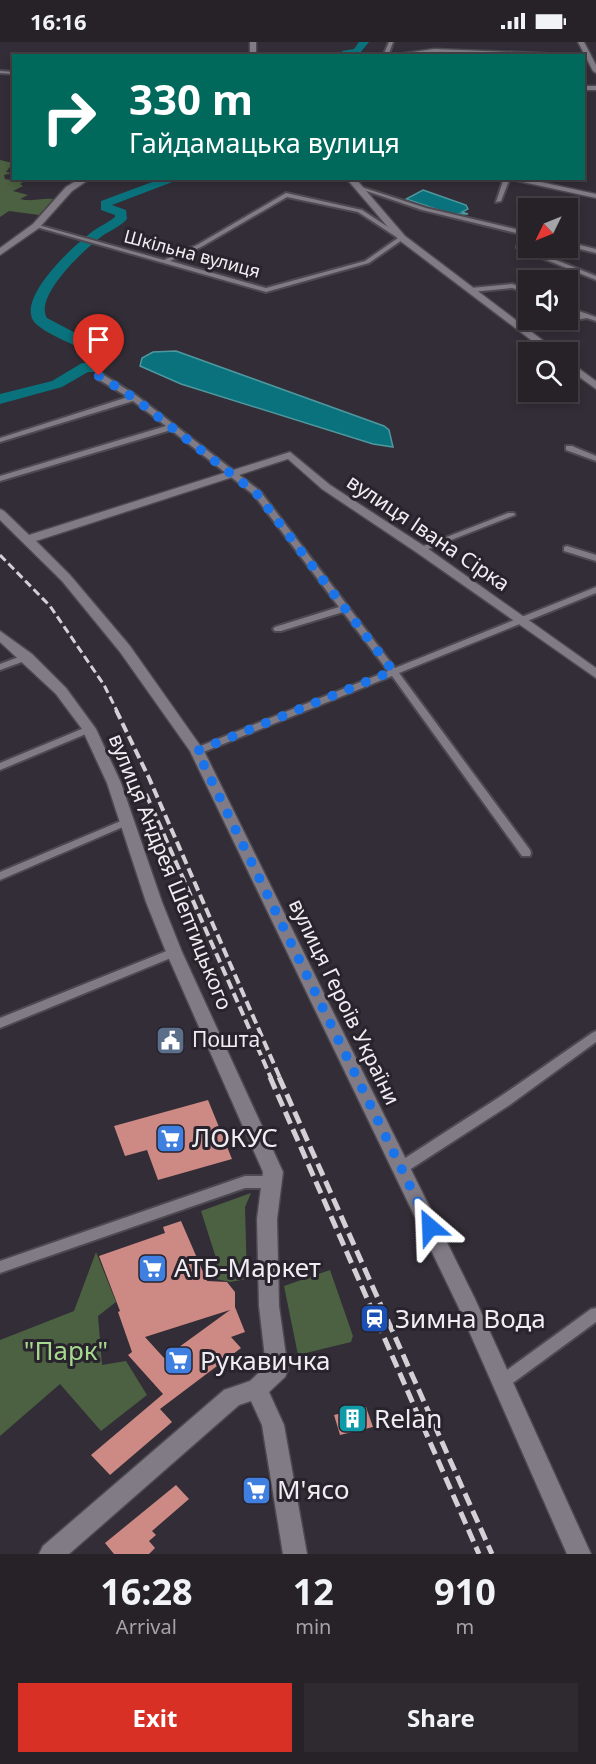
<!DOCTYPE html>
<meta charset="utf-8">
<style>
body{margin:0;font-family:"Noto Sans",sans-serif;background:#2e2a30;color:#f1f3f6;height:100vh;display:flex;flex-direction:column;font-size:22px;white-space:nowrap}
*{box-sizing:border-box;margin:0}
p{font-size:20px;color:#a4a4a8}
.icon{flex:none;width:33px;height:33px;fill:none;stroke:currentColor;stroke-width:2;stroke-linecap:round;stroke-linejoin:round}
.map{position:relative;height:1512px;overflow:hidden}
.drawer{display:flex;flex-direction:column;background:#262228;flex:1}
.drawer>*{flex:none}
.top-card{position:absolute;left:12px;top:12px;width:573px;height:126px;border-radius:0px;box-shadow:0 3px 9px #0003,0 0 0 2px #423f45;background:#00695c;color:#fff;overflow:hidden}
.needle{width:39px;rotate:227deg}
.controls{position:absolute;left:518px;top:156px;display:grid;gap:12px}
.controls a{display:grid;place-items:center;width:60px;height:60px;border-radius:0px;background:#262228;box-shadow:0 3px 9px #0003,0 0 0 2px #423f45;font-size:30px}
.pin{position:absolute;display:grid;place-items:center;width:51px;height:51px;color:#fff;margin:-62px -26px;border-radius:50% 50% 50% 0;rotate:-45deg;box-shadow:0 0 6px #0007}
.pin .icon{rotate:45deg}
.me{position:absolute;width:66px;margin:-33px;rotate:334deg;stroke-linejoin:round;filter:drop-shadow(0 0 4px #0008)}
.turn{display:flex;align-items:center;gap:21px;height:126px;padding:0 18px;font-size:27px}
.turn .icon{width:78px;height:78px;stroke-width:2.5}
.turn b{display:block;font-size:42px;line-height:51px}
.eta{display:flex;justify-content:space-evenly;align-items:center;height:102px;text-align:center}
.eta b{font-size:36px;font-weight:700;line-height:42px}
.button{display:flex;gap:12px;margin-top:auto;padding:12px 18px}
.button a{flex:1;height:69px;border-radius:0px;background:#d93025;color:#fff;font-size:24px;font-weight:700;line-height:69px;text-align:center}
.button a+a{background:#2e2a30;color:#f1f3f6}
.status{display:flex;justify-content:space-between;align-items:center;height:42px;padding:0 30px;background:#262228;direction:ltr}
.status svg{height:16px;fill:currentColor}
.map>svg:first-child{display:block}
.green{fill:#4b6141}
.water{fill:#0a727c;stroke:#4f979f;stroke-width:1.5}
.lines{fill:none;stroke-linecap:round;stroke-linejoin:round}
.river{fill:#0a727c;fill-rule:evenodd}
.building{fill:#cd8984;fill-rule:evenodd}
.street-casing{stroke:#4d4950;stroke-width:4}
.secondary-casing{stroke:#4d4950;stroke-width:3}
.street{fill:#817b85;fill-rule:evenodd}
.secondary{fill:#817b85;fill-rule:evenodd}
.rail-far2{stroke:#d3d0d6;stroke-width:3;stroke-dasharray:8 4;stroke-linecap:butt}
.rail-far1{stroke:#d3d0d6;stroke-width:4;stroke-dasharray:10 4.5;stroke-linecap:butt}
.rail{stroke:#d3d0d6;stroke-width:5;stroke-dasharray:13 6;stroke-linecap:butt}
.route{stroke:#1a73e8;stroke-width:10;stroke-dasharray:0 18}
.labels{text-anchor:middle;stroke-width:6;stroke-linejoin:round;paint-order:stroke}
.far-street-label{font-size:18px;fill:#efecf2;stroke:#28232c}
.street-label{font-size:21px;fill:#efecf2;stroke:#28232c}
.poi-label{font-size:21px;fill:#efecf2;stroke:#28232c;text-anchor:start}
.near-poi-label{font-size:26px;fill:#efecf2;stroke:#28232c;text-anchor:start}
.near-park-label{font-size:26px;fill:#a6d98e;stroke:#28232c}
</style>
<div class="status"><b>16:16</b><svg viewBox="0 0 49 12"><path d="M0 12V9h3v3zM5 12V6h3v6zM10 12V3h3v9zM15 12V0h3v12zM26 1h20v11H26zM47 4h2v5h-2z"/></svg></div>
<div class="map">
<svg width="596" height="1512" viewBox="0 0 596 1512">
<rect width="100%" height="100%" fill="#322d36"/>
<!-- green -->
<path class="green" d="M 0,118 L 13,121 L 6,130 L 12,131 L 4,133 L 5,137 L 23,140 L 20,142 L 23,144 L 13,149 L 28,153 L 20,157 C 32,160 40,156 53,157 L 39,173 L 9,169 L 0,175 Z
M 251,1151 L 245,1165 L 247,1237 L 230,1240 L 212,1236 L 217,1219 L 201,1169 Z
M 96,1210 L 116,1260 L 98,1274 L 102,1323 L 126,1319 L 147,1353 L 101,1389 L 60,1342 L 0,1394 L 0,1298 L 74,1269 Z
M 330,1228 L 353,1294 L 351,1300 L 298,1313 L 284,1244 Z"/>
<!-- water -->
<path class="water" d="M 423,148 L 466,163 L 468,167 L 462,170 L 468,172 L 451,172 L 406,157 Z
M 176,309 L 384,384 L 389,388 L 393,405 L 373,402 L 181,342 L 140,324 L 142,316 L 153,310 Z"/>
<g class="lines">
<!-- river -->
<path class="river" d="M 359,0 L 369,0 L 360,11 L 341,14 L 342,9 L 354,7 Z
M 163,136 L 183,136 L 112,163 L 126,168 L 127,177 C 119,186 106,190 97,198 C 81,211 34,255 47,276 L 104,306 L 113,319 L 100,330 L 88,330 L 62,345 L 0,362 L 0,352 L 52,339 L 82,321 L 93,321 L 97,318 L 93,312 C 78,304 48,293 36,282 C 13,260 71,206 88,193 C 96,186 106,182 115,175 L 115,173 L 101,168 L 101,159 Z"/>
</g>
<!-- building -->
<path class="building" d="M 177,987 L 185,1005 L 165,1010 L 158,992 Z
M 208,1058 L 232,1117 L 158,1138 L 147,1108 L 125,1114 L 114,1084 Z
M 181,1179 L 207,1239 L 227,1240 L 235,1250 L 235,1265 L 245,1290 L 231,1295 L 241,1306 L 160,1367 L 172,1380 L 110,1433 L 91,1413 L 163,1352 L 128,1313 L 132,1310 L 118,1270 L 120,1269 L 99,1214 L 165,1191 L 163,1185 ZM 230,1268 L 164,1316 L 145,1295 Z
M 366,1365 L 373,1385 L 340,1393 L 334,1373 Z
M 265,1435 L 268,1458 L 248,1461 L 244,1439 Z
M 176,1443 L 189,1457 L 152,1489 L 156,1493 L 149,1499 L 155,1506 L 149,1512 L 114,1512 L 105,1501 Z"/>
<g class="lines">
<defs>
<path id="street" d="M 389,0 L 393,0 L 388,14 L 383,14 Z
M 0,29 L 14,30 L 14,32 L 0,31 Z
M 504,136 L 510,136 L 501,159 L 496,160 Z
M 355,143 L 426,166 L 528,190 L 528,194 L 422,168 L 355,145 Z
M 286,151 L 362,168 L 405,196 L 369,221 L 266,250 L 33,184 L 38,183 L 164,218 L 197,203 ZM 287,155 L 358,170 L 398,196 L 365,219 L 266,246 L 170,219 L 201,205 Z
M 567,200 L 596,207 L 596,211 L 567,204 Z
M 517,204 L 521,204 L 596,234 L 596,238 L 517,206 Z
M 512,242 L 528,247 L 528,251 L 512,246 L 471,250 L 468,248 L 471,246 Z
M 567,265 L 596,275 L 596,279 L 587,276 L 521,287 L 518,285 L 521,283 L 567,278 L 567,276 L 580,274 L 567,269 Z
M 96,332 L 102,332 L 137,354 L 260,449 L 395,626 L 596,545 L 596,551 L 399,631 L 530,808 L 531,811 L 530,814 L 522,814 L 392,634 L 201,711 L 193,711 L 192,709 L 193,707 L 388,629 L 343,570 L 281,589 L 275,589 L 273,587 L 275,585 L 339,565 L 254,453 L 171,388 L 0,439 L 0,434 L 166,384 L 133,359 L 0,400 L 0,396 L 128,355 L 96,336 Z
M 566,404 L 572,404 L 596,414 L 596,419 L 566,408 Z
M 508,471 L 514,471 L 515,473 L 423,509 L 417,509 L 416,507 Z
M 567,504 L 596,513 L 596,519 L 564,509 L 564,505 Z
M 27,612 L 32,615 L 30,617 L 0,628 L 0,622 Z
M 89,684 L 93,685 L 94,687 L 93,689 L 0,728 L 0,721 Z
M 128,776 L 133,779 L 132,781 L 0,838 L 0,830 Z
M 174,906 L 178,907 L 180,910 L 178,913 L 0,986 L 0,976 Z
M 596,989 L 596,1000 L 511,1062 L 406,1130 L 401,1131 L 396,1130 L 394,1126 L 396,1122 L 501,1054 L 592,991 Z
M 245,1134 L 274,1134 L 279,1136 L 281,1140 L 279,1144 L 274,1146 L 245,1146 L 0,1231 L 0,1219 Z
M 596,1266 L 596,1280 L 506,1346 L 501,1348 L 496,1346 L 493,1341 L 496,1336 L 591,1267 Z"/>
<path id="secondary" d="M 250,0 L 256,0 L 256,14 L 250,14 Z
M 578,0 L 584,0 L 596,23 L 596,31 L 593,29 Z
M 434,7 L 563,12 L 566,14 L 434,11 L 385,14 Z
M 584,44 L 596,44 L 596,48 L 584,48 Z
M 81,136 L 91,136 L 72,149 L 39,186 L 0,213 L 0,206 L 33,182 L 66,145 Z
M 346,136 L 355,136 L 405,194 L 558,310 L 547,310 L 399,198 Z
M 504,136 L 522,136 L 596,152 L 596,156 Z
M 567,318 L 596,339 L 596,347 L 567,326 Z
M 290,410 L 330,443 L 424,504 L 596,626 L 596,636 L 416,510 L 322,447 L 288,417 L 36,499 L 70,533 L 130,604 L 204,709 L 475,1257 L 591,1512 L 567,1512 L 458,1264 L 190,709 L 120,610 L 62,539 L 0,478 L 0,467 L 4,469 L 29,493 Z
M 0,589 L 32,612 L 66,646 L 96,687 L 121,741 L 162,860 L 182,910 L 283,1130 L 277,1177 L 279,1264 L 288,1328 L 285,1335 L 269,1350 L 284,1383 L 307,1512 L 283,1512 L 262,1383 L 251,1359 L 239,1363 L 69,1512 L 39,1512 L 43,1504 L 224,1348 L 250,1339 L 266,1324 L 259,1264 L 257,1177 L 263,1130 L 166,910 L 146,860 L 107,741 L 82,687 L 56,652 L 0,600 Z"/>
</defs>
<!-- street casing -->
<use href="#street" class="street-casing"/>
<!-- secondary casing -->
<use href="#secondary" class="secondary-casing"/>
<!-- street -->
<use href="#street" class="street"/>
<!-- secondary -->
<use href="#secondary" class="secondary"/>
<!-- rail-far2 -->
<path class="rail-far2" d="M 0,513 L 50,564 L 104,643 L 117,669"/>
<!-- rail-far1 -->
<path class="rail-far1" d="M 116,668 L 149,736 L 280,1036
M 146,752 L 271,1036"/>
<!-- rail -->
<path class="rail" d="M 270,1035 L 479,1512
M 279,1035 L 492,1512"/>
</g>
<g class="lines">
<!-- route -->
<path class="route" d="M 99,334 L 134,356 L 257,452 L 393,629 L 197,709 L 430,1185"/>
</g>
<!-- icons -->
<defs>
<symbol id="civic-square" viewBox="-11 -11 22 22"><rect x="-9" y="-9" width="18" height="18" rx="4" fill="#5c6f8a" stroke="#28232c"/><path d="M-.6-6.5H3V-4.5H.6V-3L4-1V1h2V6H-6V1h2V-1L-.6-3ZM-1.2 2.5V6h2.4V2.5Z" fill="#fff"/></symbol>
<symbol id="supermarket-square" viewBox="-11 -11 22 22"><rect x="-9" y="-9" width="18" height="18" rx="4" fill="#3f7fe0" stroke="#28232c"/><path d="M-6-5.5h2.5l.6 2H6L4.5 2H-2.5L-4.4-4H-6ZM-1.5 3.2a1.3 1.3 0 1 0 .1 0ZM3 3.2a1.3 1.3 0 1 0 .1 0Z" fill="#fff"/></symbol>
<symbol id="station-square" viewBox="-11 -11 22 22"><rect x="-9" y="-9" width="18" height="18" rx="4" fill="#1a4fb4" stroke="#28232c"/><path d="M-3-6H3Q5-6 5-4V2Q5 4 3 4L4.5 6H3L1.5 4h-3L-3 6H-4.5L-3 4Q-5 4-5 2V-4Q-5-6-3-6ZM-3.5-4v3h7v-3ZM-3.5 1v1.5H-2V1ZM2 1v1.5H3.5V1Z" fill="#fff"/></symbol>
<symbol id="building-square" viewBox="-11 -11 22 22"><rect x="-9" y="-9" width="18" height="18" rx="4" fill="#0f9aa8" stroke="#28232c"/><path d="M-4-6H4V6H1V3H-1V6H-4ZM-2.5-4.3h1.7v1.8h-1.7ZM.8-4.3h1.7v1.8H.8ZM-2.5-1h1.7V.8h-1.7ZM.8-1h1.7V.8H.8Z" fill="#fff"/></symbol>
</defs>
<g fill-rule="evenodd">
<use href="#civic-square" x="154" y="982" width="33" height="33"/>
<use href="#supermarket-square" x="154" y="1080" width="33" height="33"/>
<use href="#supermarket-square" x="136" y="1210" width="33" height="33"/>
<use href="#station-square" x="358" y="1260" width="33" height="33"/>
<use href="#supermarket-square" x="162" y="1302" width="33" height="33"/>
<use href="#building-square" x="336" y="1360" width="33" height="33"/>
<use href="#supermarket-square" x="240" y="1432" width="33" height="33"/>
</g>
<g class="labels">
<!-- far-street labels -->
<g class="far-street-label">
<text transform="translate(192 212) rotate(15)" y="6">Шкільна вулиця</text>
</g>
<!-- street labels -->
<g class="street-label">
<text transform="translate(428 491) rotate(34)" y="7">вулиця Івана Сірка</text>
<text transform="translate(170 830) rotate(68)" y="7">вулиця Андрея Шептицького</text>
<text transform="translate(344 960) rotate(64)" y="7">вулиця Героїв України</text>
</g>
<!-- poi labels -->
<g class="poi-label">
<text x="192" y="1005">Пошта</text>
</g>
<!-- near-poi labels -->
<g class="near-poi-label">
<text x="192" y="1105">ЛОКУС</text>
<text x="174" y="1235">АТБ-Маркет</text>
<text x="395" y="1286">Зимна Вода</text>
<text x="200" y="1328">Рукавичка</text>
<text x="374" y="1386">Relan</text>
<text x="277" y="1457">М'ясо</text>
</g>
<!-- near-park labels -->
<g class="near-park-label">
<text x="66" y="1318">"Парк"</text>
</g>
</g>
</svg>
<div class="controls">
<a><svg class="needle" viewBox="-14 -14 28 28"><path d="M0-13l5 13h-10z" fill="#e53935"/><path d="M0 13l5-13h-10z" fill="#a4a4a8"/></svg></a>
<a><svg class="icon" aria-label="sound" viewBox="0 0 24 24"><path d="M4 9h4l5-4v14l-5-4H4zM17 9q2 3 0 6"/></svg></a>
<a><svg class="icon" aria-label="search" viewBox="0 0 24 24"><circle cx="10" cy="10" r="6"/><path d="M15 15l6 6"/></svg></a>
</div>
<div class="pin" style="left:99px;top:334px;background:#d93025"><svg class="icon" aria-label="arrive" viewBox="0 0 24 24"><path d="M6 21V4h12l-3 4 3 4H6"/></svg></div>
<svg class="me" style="left:430px;top:1185px" viewBox="-20 -20 40 40"><path d="M0-17L14 15 0 8-14 15z" fill="#1a73e8" stroke="#fff" stroke-width="4"/></svg>
<div class="top-card">
<div class="turn"><svg class="icon" aria-label="right" viewBox="0 0 24 24"><path d="M7 20v-9h11M14 6l5 5-5 5"/></svg><div><b>330 m</b>Гайдамацька вулиця</div></div>
</div>
</div>
<section class="drawer">
<div class="eta">
<div><b>16:28</b><p>Arrival</p></div>
<div><b>12</b><p>min</p></div>
<div><b>910</b><p>m</p></div>
</div>
<div class="button"><a>Exit</a><a>Share</a></div>
</section>
